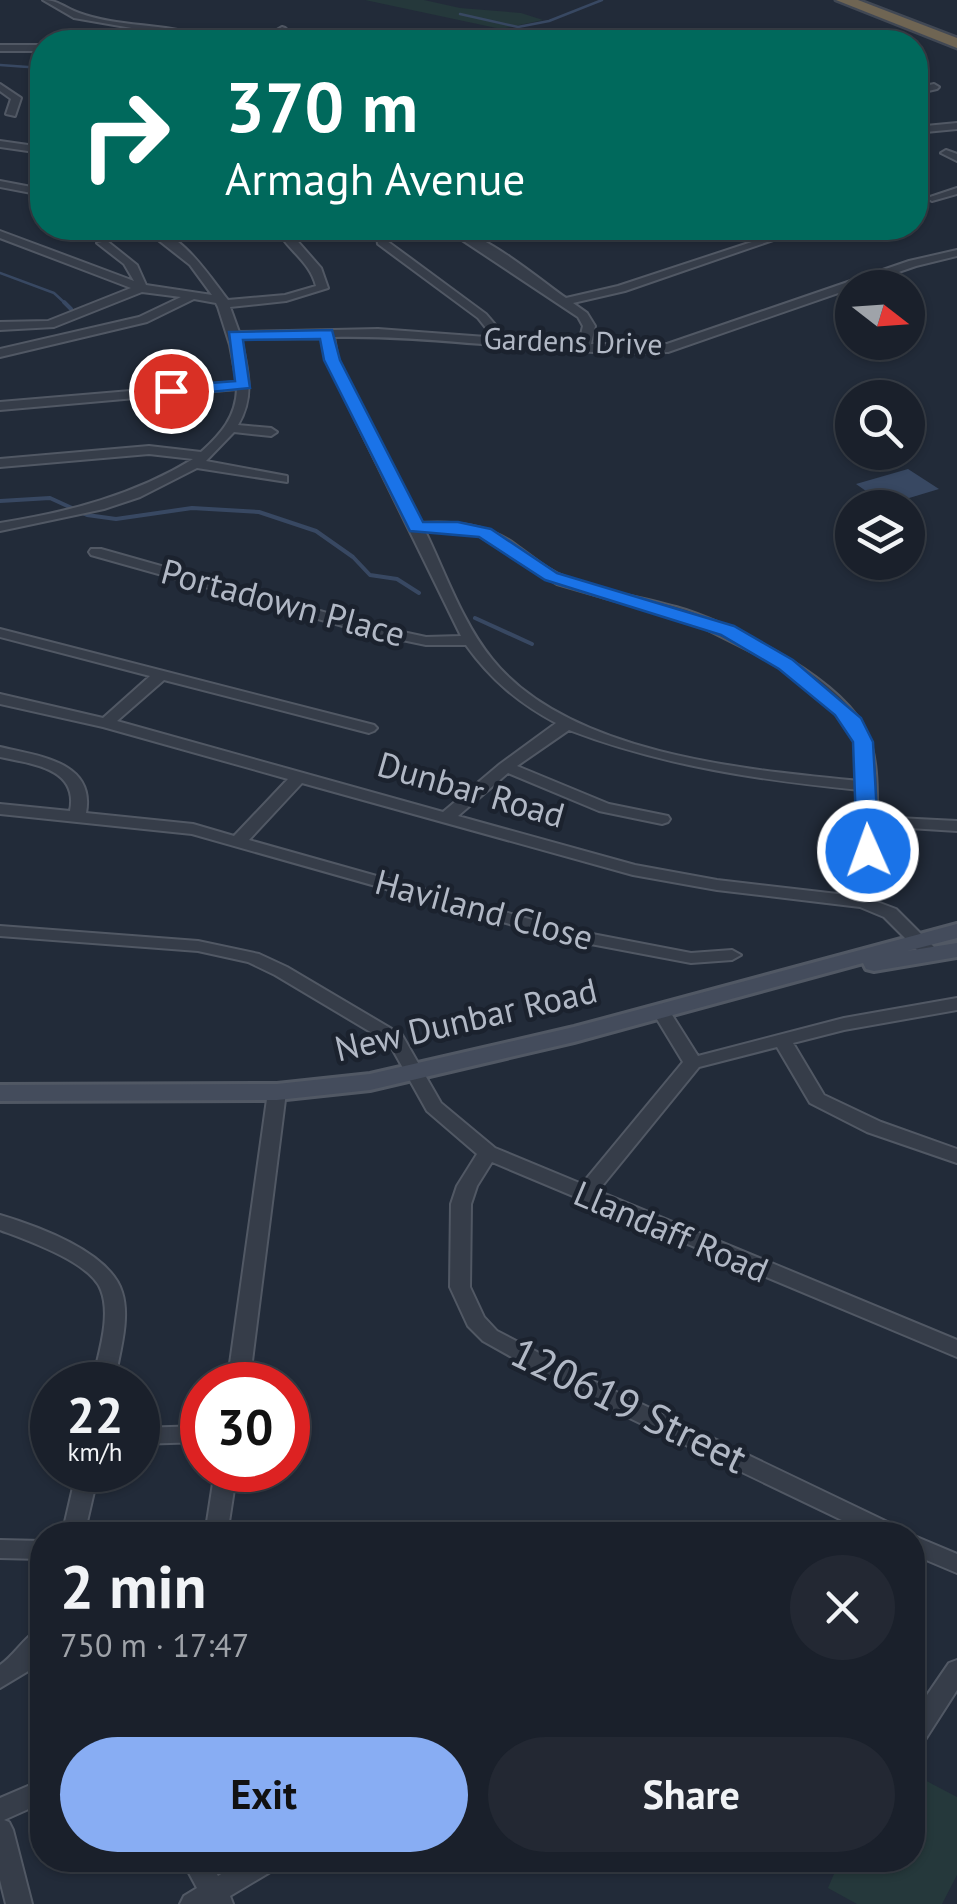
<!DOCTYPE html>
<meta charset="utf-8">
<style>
body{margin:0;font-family:"PT Sans",sans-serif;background:#232833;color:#f1f3f6;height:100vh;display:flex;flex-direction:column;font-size:38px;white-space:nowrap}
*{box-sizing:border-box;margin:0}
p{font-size:32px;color:#9fa3a9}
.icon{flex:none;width:55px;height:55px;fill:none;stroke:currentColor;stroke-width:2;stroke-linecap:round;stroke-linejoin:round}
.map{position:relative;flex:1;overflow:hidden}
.panel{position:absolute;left:30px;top:1522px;width:895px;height:350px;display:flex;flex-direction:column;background:#1a202b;border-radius:40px;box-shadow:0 2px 8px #0004,0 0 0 2px #383e47}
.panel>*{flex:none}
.hud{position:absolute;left:30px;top:30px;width:898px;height:210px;border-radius:40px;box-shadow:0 2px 8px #0004,0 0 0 2px #383e47;background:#00695c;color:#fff;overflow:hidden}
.needle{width:65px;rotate:107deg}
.fabs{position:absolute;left:835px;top:270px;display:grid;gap:20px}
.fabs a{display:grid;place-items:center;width:90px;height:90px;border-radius:50%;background:#1a202b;box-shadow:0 2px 8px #0004,0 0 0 2px #383e47;font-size:50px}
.speed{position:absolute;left:30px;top:1362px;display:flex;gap:20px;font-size:50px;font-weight:700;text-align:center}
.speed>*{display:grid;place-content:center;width:130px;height:130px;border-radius:50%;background:#1a202b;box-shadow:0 2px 8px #0004,0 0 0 2px #383e47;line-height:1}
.speed small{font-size:25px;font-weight:400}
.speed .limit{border:15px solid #d22;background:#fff;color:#111}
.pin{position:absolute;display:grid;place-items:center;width:85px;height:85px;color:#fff;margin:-42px;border:5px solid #fff;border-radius:50%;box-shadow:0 2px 10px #0007}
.me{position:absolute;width:110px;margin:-55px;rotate:358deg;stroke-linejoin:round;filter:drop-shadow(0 0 8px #0008)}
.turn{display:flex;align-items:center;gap:35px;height:210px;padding:0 30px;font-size:45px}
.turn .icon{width:130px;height:130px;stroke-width:2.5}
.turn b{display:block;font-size:70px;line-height:85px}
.round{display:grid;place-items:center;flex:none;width:105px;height:105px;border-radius:52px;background:#232833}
.overview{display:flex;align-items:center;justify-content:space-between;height:170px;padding:0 30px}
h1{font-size:60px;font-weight:700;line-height:75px}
.button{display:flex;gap:20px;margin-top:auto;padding:20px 30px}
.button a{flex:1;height:115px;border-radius:60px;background:#88adf3;color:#111;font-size:40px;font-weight:700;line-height:115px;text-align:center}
.button a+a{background:#232833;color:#f1f3f6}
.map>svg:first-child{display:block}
.green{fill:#25383b}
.water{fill:#384862}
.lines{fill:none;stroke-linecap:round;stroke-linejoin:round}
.stream-far1{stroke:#384862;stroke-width:2.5}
.stream{stroke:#384862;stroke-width:4}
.street-casing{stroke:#515864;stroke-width:4}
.secondary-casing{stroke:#515864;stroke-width:6}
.highway-casing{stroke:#414854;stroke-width:5}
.street{fill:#363d49;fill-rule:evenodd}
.secondary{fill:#444c5c;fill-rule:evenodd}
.highway{fill:#6f6553;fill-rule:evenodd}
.route{fill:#1a73e8;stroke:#114b97;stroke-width:2.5}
.labels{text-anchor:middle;stroke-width:9;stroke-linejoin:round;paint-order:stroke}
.far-street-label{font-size:30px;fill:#b1b8c5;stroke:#1b222e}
.street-label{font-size:35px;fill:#b1b8c5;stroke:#1b222e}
.near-street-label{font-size:42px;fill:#b1b8c5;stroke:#1b222e}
</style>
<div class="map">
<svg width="957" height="1904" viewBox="0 0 957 1904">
<rect width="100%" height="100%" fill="#222b39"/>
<!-- green -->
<path class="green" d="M 365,0 L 424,0 L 460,8 L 521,13 L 543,20 L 501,29 Z
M 913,1774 L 957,1797 L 957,1875 L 942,1904 L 857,1904 L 828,1888 L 840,1860 L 912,1860 Z"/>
<!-- water -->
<path class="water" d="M 908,469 L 939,489 L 886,505 L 856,484 Z"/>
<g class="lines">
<!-- stream-far1 -->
<path class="stream-far1" d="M 460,14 L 518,27 L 549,21 L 602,0
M 0,65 L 42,68
M 0,273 L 54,293 L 67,305"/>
<!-- stream -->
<path class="stream" d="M 64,302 L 71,309
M 0,501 L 50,498 L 87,515 L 116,519 L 192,508 L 259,512 L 316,531 L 353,557 L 370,575 L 397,579 L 419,593
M 475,618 L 532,644"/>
<defs>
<path id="street" d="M 43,0 C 58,0 65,8 79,13 C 122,29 176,22 218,42 C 199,43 179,32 161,33 C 150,34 142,42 130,42 L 149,31 L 74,18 Z
M 282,27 L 285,28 L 300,42 L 291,42 L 277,30 Z
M 0,45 L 42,45 L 42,51 L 0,51 Z
M 0,84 L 21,98 L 15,116 L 6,114 L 11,99 L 0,91 Z
M 934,84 L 939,87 L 937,89 L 915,94 L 915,88 Z
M 957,123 L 957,129 L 915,133 L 915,127 Z
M 0,141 L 42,147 L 42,153 L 0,147 Z
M 946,150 L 957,154 L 957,161 L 941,153 Z
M 0,181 L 42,189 L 42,195 L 0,187 Z
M 957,188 L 957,194 L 932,201 L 927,198 Z
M 143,228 C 178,226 209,276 228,300 L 285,295 L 316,286 C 310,261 287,250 276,228 L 286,228 L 321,268 L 328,288 L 286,301 L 230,307 L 239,332 L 378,329 L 486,337 L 486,328 L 478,318 L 378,244 L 376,231 L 379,228 L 390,228 L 386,234 L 387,241 L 486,314 L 498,328 L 498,338 L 579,343 L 583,326 L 578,317 L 444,228 C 480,228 536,277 566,298 L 618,286 L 794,228 L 808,228 L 625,291 L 573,303 L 587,313 L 595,326 L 591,344 L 667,344 L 909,261 L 957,250 L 957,256 L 916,266 L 668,352 C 557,357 445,335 334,337 L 338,360 L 421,523 C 456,521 487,524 516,545 C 533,557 548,571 568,578 C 606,593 647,598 686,610 C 739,628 844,680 867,733 C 878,758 877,790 877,817 L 957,821 L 957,831 L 877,826 L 872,900 L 896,909 L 936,949 L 939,953 L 936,957 L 924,957 L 884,917 L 860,907 L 717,890 L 633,875 L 302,783 L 249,840 L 561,928 L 691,953 L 732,950 L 741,955 L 732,960 L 691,963 L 559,938 L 192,834 L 0,814 L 0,804 L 70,811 C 79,768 32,764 0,757 L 0,747 C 37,756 96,761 86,813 L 193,824 L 234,836 L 288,779 L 103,727 L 0,704 L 0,694 L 103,718 L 150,676 L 0,637 L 0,629 L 374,725 L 377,728 L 374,731 L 369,733 L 164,680 L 117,721 L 443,812 L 500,764 L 556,723 C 519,703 491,680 466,645 L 426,645 L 364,632 L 91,555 L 89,552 L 91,549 L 101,549 L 366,624 L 426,637 L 461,636 L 326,360 L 322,338 L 241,339 C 248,370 255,397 238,425 L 271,428 L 277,432 L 271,436 L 234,432 L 206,461 L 287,476 L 287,482 L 197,468 L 140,497 L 104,509 L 0,531 L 0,523 C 69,512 134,495 193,459 L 149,454 L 0,467 L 0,459 L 149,446 L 201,452 C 221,434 236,417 237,389 L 0,410 L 0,402 L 237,382 L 230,345 L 218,307 L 216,303 L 194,299 L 147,322 L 0,357 L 0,349 L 139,317 L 181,297 L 142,292 L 54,327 L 0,330 L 0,322 L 48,321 L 131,288 L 0,238 L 0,231 L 134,281 L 124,264 L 97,243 L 107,241 L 137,265 L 146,285 L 212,295 L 190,265 ZM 425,531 L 455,531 L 478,535 L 557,584 L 696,624 L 772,662 L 820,696 L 849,728 L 855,742 L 860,781 C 746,770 568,754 492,659 C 462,622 446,574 425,531 ZM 569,730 C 663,766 760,780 860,790 L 860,839 L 855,896 L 717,880 L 635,865 L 458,816 L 508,773 L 599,811 L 662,824 L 668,822 L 670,819 L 668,816 L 609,804 L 517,766 Z
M 0,926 L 198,941 L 259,954 L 287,967 L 402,1035 L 441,1103 L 495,1148 L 582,1184 L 683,1062 L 652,1011 L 655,1007 L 667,1007 L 698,1056 L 844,1018 L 957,998 L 957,1010 L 844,1030 L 793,1043 L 824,1095 L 881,1122 L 957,1149 L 957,1163 L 867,1132 L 810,1103 L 777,1047 L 699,1067 L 598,1191 L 957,1340 L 957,1357 L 492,1162 L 477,1186 L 471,1204 L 470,1287 L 484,1317 L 497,1331 L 583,1376 L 902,1529 L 905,1535 L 873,1535 L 567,1388 L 483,1341 L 468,1326 L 450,1287 L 451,1204 L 457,1186 L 477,1154 L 427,1111 L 389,1043 L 275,975 L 248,962 L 198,951 L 0,936 Z
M 277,1086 L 286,1092 L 249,1385 L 227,1385 L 268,1092 Z
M 0,1215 C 37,1226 110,1252 122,1292 C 131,1320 118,1357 114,1385 L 92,1385 C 97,1357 112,1318 101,1290 C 91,1262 26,1240 0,1230 Z
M 202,1426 L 202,1442 L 138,1444 L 138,1428 Z
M 77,1470 L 99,1470 L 84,1535 L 62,1535 Z
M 215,1470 L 237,1470 L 227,1535 L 205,1535 Z
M 911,1535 L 912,1535 L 957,1554 L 957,1573 L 912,1554 Z
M 0,1540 L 42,1541 L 42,1559 L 0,1558 Z
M 42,1628 L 42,1655 L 30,1670 L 0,1688 L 0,1665 C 15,1655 26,1634 42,1628 Z
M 957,1660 L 957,1690 L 923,1743 L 912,1745 L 912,1717 L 949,1663 Z
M 42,1780 L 42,1803 L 4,1820 L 9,1822 L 13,1830 L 32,1904 L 6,1904 L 0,1880 L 0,1798 Z
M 182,1860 L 209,1860 L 218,1876 L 245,1860 L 281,1860 L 277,1868 L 230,1896 L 233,1904 L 180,1904 L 184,1896 L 197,1888 Z"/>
<path id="secondary" d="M 957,924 L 957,938 L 907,951 L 957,943 L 957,957 L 874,971 L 866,969 L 863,963 L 574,1042 L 370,1090 L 277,1100 L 0,1101 L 0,1085 L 277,1084 L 370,1074 L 574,1027 Z"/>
<path id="highway" d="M 836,0 L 858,0 L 957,38 L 957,48 Z"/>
</defs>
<!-- street casing -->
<use href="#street" class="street-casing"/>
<!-- secondary casing -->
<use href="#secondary" class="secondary-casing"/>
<!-- highway casing -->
<use href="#highway" class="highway-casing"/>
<!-- street -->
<use href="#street" class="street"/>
<!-- secondary -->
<use href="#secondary" class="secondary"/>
<!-- highway -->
<use href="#highway" class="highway"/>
</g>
<!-- route -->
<path class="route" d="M 332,330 L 340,360 L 423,522 L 458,522 L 491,529 L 557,573 L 734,626 L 793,660 L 861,718 L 873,742 L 879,851 L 876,856 L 868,857 L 857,851 L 853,742 L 835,715 L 779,669 L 721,635 L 545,580 L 479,537 L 410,531 L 324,360 L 320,339 L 243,340 L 250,388 L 171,396 L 163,391 L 171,386 L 235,381 L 229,332 Z"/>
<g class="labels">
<!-- far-street labels -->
<g class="far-street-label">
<text transform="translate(573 342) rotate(2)" y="10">Gardens Drive</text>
</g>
<!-- street labels -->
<g class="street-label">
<text transform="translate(283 603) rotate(15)" y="12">Portadown Place</text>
<text transform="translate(471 790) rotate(16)" y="12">Dunbar Road</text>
<text transform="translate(484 910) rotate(15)" y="12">Haviland Close</text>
<text transform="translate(466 1020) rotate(-13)" y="12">New Dunbar Road</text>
<text transform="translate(671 1232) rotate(23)" y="12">Llandaff Road</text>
</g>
<!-- near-street labels -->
<g class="near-street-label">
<text transform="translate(629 1405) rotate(26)" y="15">120619 Street</text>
</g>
</g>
</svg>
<div class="fabs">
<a><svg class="needle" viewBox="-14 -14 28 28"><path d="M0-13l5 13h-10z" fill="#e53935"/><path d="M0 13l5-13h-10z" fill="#9fa3a9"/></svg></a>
<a><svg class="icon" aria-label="search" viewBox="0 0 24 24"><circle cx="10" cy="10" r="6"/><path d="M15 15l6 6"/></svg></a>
<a><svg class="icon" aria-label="layers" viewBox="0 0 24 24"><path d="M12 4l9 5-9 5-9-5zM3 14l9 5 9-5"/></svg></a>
</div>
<div class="speed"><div>22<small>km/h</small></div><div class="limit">30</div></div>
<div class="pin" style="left:171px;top:391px;background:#d93025"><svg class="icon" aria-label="arrive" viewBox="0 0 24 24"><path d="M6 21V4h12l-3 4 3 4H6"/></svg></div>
<svg class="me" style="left:868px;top:851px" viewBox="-20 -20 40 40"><circle r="17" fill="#1a73e8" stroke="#fff" stroke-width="3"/><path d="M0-11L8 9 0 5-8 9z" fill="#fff"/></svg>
<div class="hud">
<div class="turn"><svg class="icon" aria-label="right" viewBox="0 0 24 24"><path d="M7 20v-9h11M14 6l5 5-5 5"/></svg><div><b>370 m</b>Armagh Avenue</div></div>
</div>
<section class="panel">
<div class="overview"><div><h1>2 min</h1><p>750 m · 17:47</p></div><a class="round"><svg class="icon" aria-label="close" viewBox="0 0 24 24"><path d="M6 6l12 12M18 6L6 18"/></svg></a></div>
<div class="button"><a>Exit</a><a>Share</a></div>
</section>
</div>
